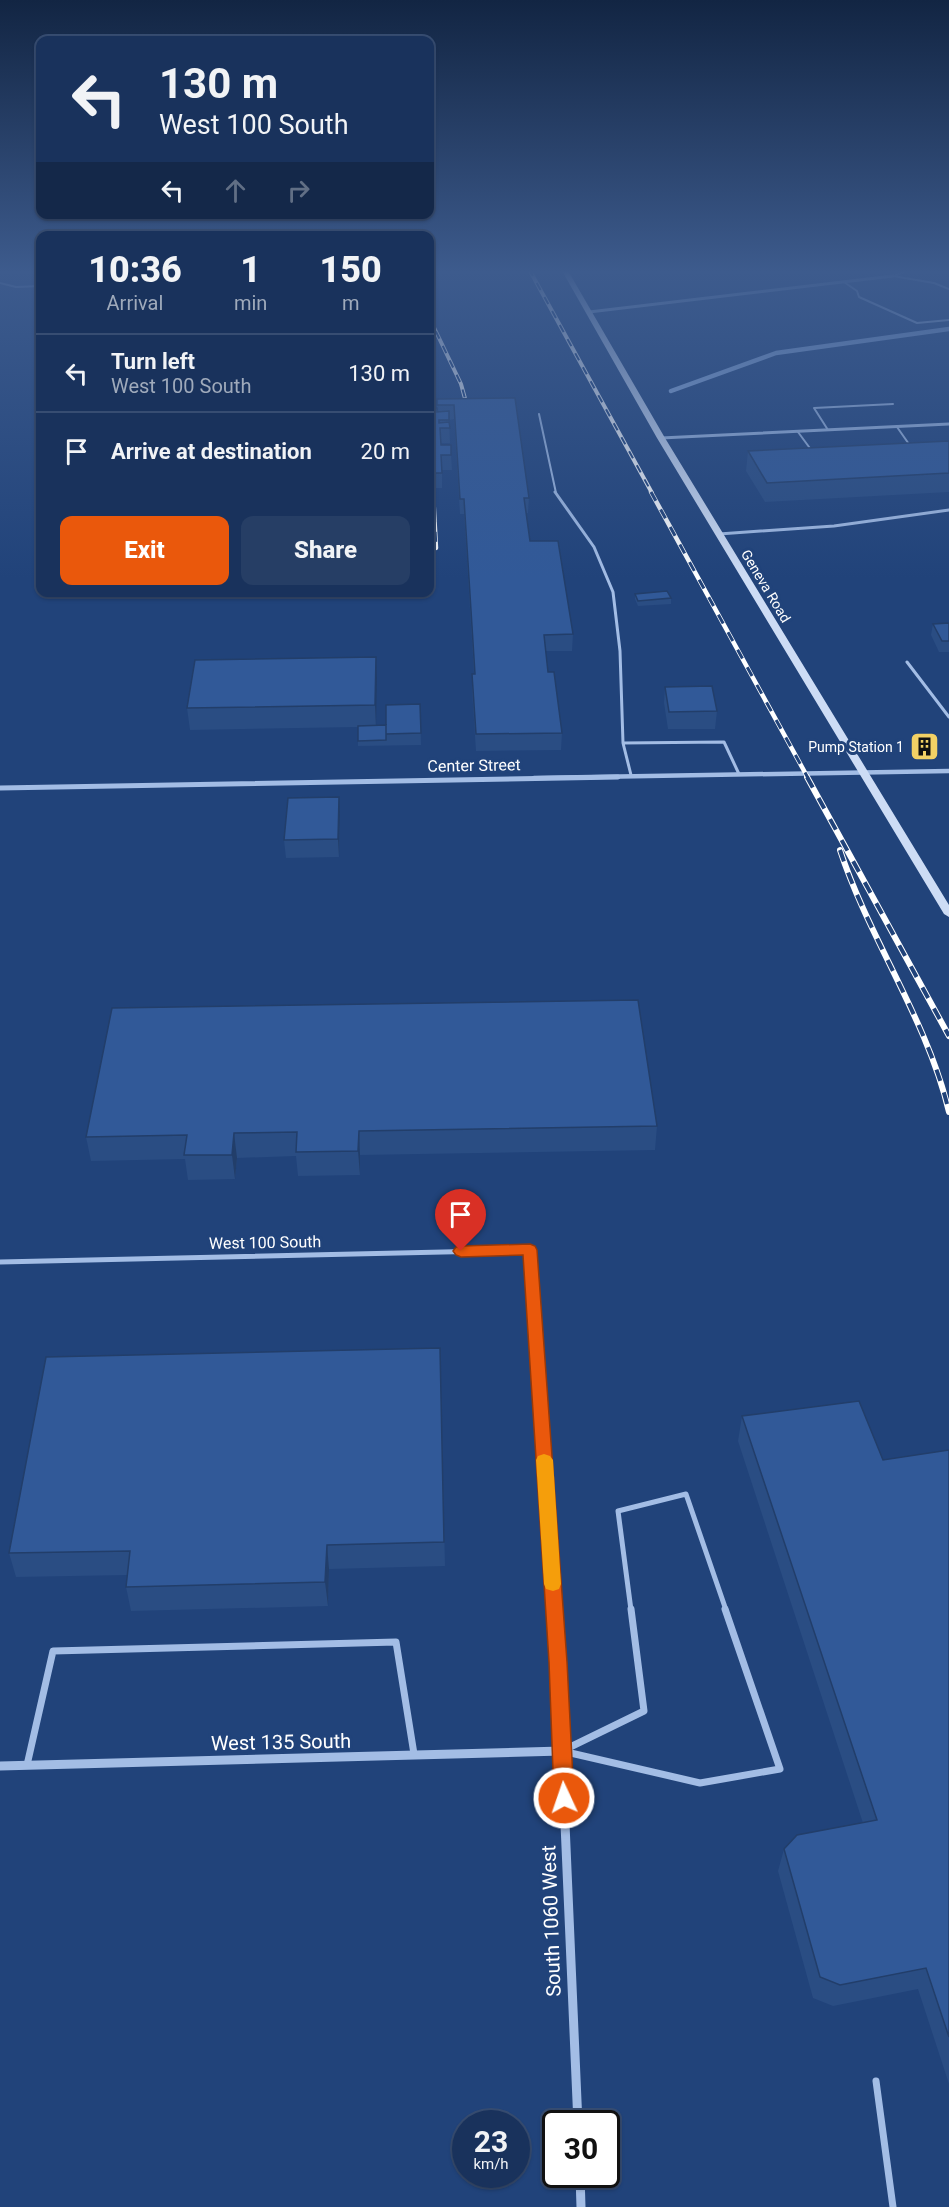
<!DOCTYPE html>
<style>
body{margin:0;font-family:Roboto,sans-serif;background:#263e65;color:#f1f3f6;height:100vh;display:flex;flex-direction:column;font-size:22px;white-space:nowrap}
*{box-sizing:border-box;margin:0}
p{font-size:20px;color:#9faabb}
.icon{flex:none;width:33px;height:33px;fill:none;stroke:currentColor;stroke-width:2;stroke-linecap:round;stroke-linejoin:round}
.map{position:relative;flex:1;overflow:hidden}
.side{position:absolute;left:36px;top:231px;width:398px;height:366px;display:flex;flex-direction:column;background:#19325c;border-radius:12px;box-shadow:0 2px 4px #0004,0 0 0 2px #374d72}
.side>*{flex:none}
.hud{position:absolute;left:36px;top:36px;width:398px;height:183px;border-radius:12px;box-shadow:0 2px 4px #0004,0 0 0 2px #374d72;background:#19325c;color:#f1f3f6;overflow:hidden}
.speed{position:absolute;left:452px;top:2110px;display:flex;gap:12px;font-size:30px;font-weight:700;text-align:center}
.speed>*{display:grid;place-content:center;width:78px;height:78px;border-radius:50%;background:#19325c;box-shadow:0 2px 4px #0004,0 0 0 2px #374d72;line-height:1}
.speed small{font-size:15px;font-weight:400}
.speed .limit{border:3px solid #111;border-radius:9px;background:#fff;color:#111}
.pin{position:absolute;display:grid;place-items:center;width:51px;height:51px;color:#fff;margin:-62px -26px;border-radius:50% 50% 50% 0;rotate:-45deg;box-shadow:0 0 6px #0007}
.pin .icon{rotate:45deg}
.me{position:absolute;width:66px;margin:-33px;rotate:357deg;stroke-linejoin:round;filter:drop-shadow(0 0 4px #0008)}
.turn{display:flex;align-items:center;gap:21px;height:126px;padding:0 24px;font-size:27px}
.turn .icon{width:78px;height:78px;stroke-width:2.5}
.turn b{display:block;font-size:42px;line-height:51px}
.lanes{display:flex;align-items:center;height:57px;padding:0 24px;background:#0003;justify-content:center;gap:30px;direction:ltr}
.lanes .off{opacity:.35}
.eta{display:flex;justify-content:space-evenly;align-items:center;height:102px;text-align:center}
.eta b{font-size:36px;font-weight:800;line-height:42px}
.action{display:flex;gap:12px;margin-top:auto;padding:12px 24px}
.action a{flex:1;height:69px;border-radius:12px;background:#ea580c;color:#fff;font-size:24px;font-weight:800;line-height:69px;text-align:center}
.action a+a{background:#263e65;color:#f1f3f6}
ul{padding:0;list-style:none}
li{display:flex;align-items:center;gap:18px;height:78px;padding:0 24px;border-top:2px solid #374d72}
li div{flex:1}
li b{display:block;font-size:22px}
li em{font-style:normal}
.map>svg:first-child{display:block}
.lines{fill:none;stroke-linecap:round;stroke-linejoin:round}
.stream{stroke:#97b7e7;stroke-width:4.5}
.service-far3{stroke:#a3bde5;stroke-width:2}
.service-far2{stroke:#a3bde5;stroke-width:3}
.service-far1{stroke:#a3bde5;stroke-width:5}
.service{stroke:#a3bde5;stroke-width:7}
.minor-far3{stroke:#a3bde5;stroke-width:3}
.minor-far2{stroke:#a3bde5;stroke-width:4.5}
.minor-far1{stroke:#a3bde5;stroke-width:5}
.minor{stroke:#a3bde5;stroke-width:9}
.secondary{fill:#cddcf5;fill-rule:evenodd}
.rail-far2-casing{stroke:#fff;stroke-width:4}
.rail-far1-casing{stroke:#fff;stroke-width:4.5}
.rail-casing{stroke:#fff;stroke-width:6}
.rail-far2{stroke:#21437a;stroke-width:2;stroke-dasharray:8;stroke-linecap:butt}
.rail-far1{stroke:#21437a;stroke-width:3;stroke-dasharray:10;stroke-linecap:butt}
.rail{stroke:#21437a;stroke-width:4;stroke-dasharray:12;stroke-linecap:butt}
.wall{fill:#2a4d83}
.shaded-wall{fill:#223e6a}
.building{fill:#315998;stroke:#223e6a;stroke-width:1.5}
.route{fill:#ea580c;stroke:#983908;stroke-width:1.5}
.slow{fill:#f59e0b}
.labels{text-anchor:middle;stroke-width:6;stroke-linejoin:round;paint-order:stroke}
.far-street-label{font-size:14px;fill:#fff;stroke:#21437a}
.far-poi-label{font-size:14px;fill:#fff;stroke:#21437a;text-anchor:end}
.street-label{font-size:16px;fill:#fff;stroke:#21437a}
.near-street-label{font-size:20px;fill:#fff;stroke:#21437a}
</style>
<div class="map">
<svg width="949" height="2207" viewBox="0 0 949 2207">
<rect width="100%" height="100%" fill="#21437a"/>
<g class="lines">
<!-- stream -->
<path class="stream" d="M 671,391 L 776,353 L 949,329"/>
<!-- service-far3 -->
<path class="service-far3" d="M 896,275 L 912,269
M 893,276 L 934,283 L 949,289
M 844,282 L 857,291 L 859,297 L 917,323 L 949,320
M 0,283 L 16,287 L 40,286
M 539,414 L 556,493
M 897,427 L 911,447
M 828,430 L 814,408 L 893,404
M 798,432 L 812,451"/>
<!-- service-far2 -->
<path class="service-far2" d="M 555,492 L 594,547 L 613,592 L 620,651 L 623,743 L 631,775
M 719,534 L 834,526 L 949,510
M 907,662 L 949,717
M 623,743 L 724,742 L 739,774"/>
<!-- service-far1 -->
<path class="service-far1" d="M 0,1262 L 530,1250 L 555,1610
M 631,1610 L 618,1511 L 686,1494 L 726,1610"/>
<!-- service -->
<path class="service" d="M 554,1609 L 558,1661
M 631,1609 L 644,1711 L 562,1751 L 700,1783 L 780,1769 L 725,1609
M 27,1765 L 53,1651 L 396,1642 L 414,1754
M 876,2081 L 893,2207"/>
<!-- minor-far3 -->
<path class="minor-far3" d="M 589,312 L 893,276
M 661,438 L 949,424"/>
<!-- minor-far2 -->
<path class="minor-far2" d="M 534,778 L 949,771"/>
<!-- minor-far1 -->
<path class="minor-far1" d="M 0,788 L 618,777"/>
<!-- minor -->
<path class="minor" d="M 558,1662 L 578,2124
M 0,1766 L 562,1751
M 580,2175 L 581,2207"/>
<!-- secondary -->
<path class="secondary" d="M 561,269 L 567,269 L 665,438 L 949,905 L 949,917 L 944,914 L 657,438 Z"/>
<defs>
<path id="rail-far2" d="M 529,269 L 652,493
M 429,317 L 461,384 L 469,413
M 433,488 L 433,493"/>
<path id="rail-far1" d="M 433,492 L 436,548
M 651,492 L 808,778"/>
<path id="rail" d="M 807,777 L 949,1036
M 840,850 C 870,941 927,1019 949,1112"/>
</defs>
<!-- rail-far2 casing -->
<use href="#rail-far2" class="rail-far2-casing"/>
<!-- rail-far1 casing -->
<use href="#rail-far1" class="rail-far1-casing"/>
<!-- rail casing -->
<use href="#rail" class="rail-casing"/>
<!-- rail-far2 -->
<use href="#rail-far2" class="rail-far2"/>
<!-- rail-far1 -->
<use href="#rail-far1" class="rail-far1"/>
<!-- rail -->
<use href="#rail" class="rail"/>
</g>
<!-- wall -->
<path class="wall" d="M 0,269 L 31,269 L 29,274 L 0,274 Z
M 515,398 L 529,498 L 528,513 L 526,513 L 530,541 L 573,634 L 572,651 L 546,651 L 548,672 L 562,733 L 561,750 L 476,751 L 472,690 L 472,674 L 474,674 L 464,514 L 460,514 L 454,419 L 449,420 L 450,443 L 441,443 L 441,445 L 451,455 L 452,470 L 442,470 L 442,488 L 429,488 L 429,408 L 437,408 L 437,399 Z
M 949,441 L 949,492 L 765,502 L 746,471 L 748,451 Z
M 635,594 L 671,598 L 671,604 L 638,606 L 635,599 Z
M 949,623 L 949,652 L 939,652 L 931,635 L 933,624 Z
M 376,657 L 376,725 L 386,740 L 386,705 L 420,704 L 421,745 L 358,746 L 358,727 L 190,730 L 187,708 Z
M 665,687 L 717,711 L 715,729 L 668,729 L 664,703 Z
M 918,735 L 934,746 L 933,752 L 923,753 L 917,741 Z
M 340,814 L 339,857 L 286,858 L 284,840 Z
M 112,1008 L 657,1126 L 655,1150 L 360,1155 L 360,1175 L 298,1176 L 296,1156 L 237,1158 L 235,1179 L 188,1180 L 185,1159 L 91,1161 L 86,1137 Z
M 440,1348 L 445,1566 L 329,1569 L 328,1606 L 131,1611 L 126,1587 L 128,1575 L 16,1577 L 9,1553 Z
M 742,1416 L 883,1460 L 949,1450 L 949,2084 L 918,1989 L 833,2006 L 813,1998 L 778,1871 L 784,1849 L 863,1823 L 738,1441 Z"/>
<!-- shaded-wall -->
<path class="shaded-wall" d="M 376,657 L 377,679 L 376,727 L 375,705 Z
M 339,797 L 340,814 L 339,857 L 338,839 Z
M 359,1131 L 360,1155 L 360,1175 L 358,1151 Z
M 234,1133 L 237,1158 L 235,1179 L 232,1155 Z
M 327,1545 L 329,1569 L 328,1606 L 325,1582 Z"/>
<!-- building -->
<path class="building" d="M 515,398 L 529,498 L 524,498 L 530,541 L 558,541 L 573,634 L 544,635 L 548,672 L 554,672 L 562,733 L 476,734 L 472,674 L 475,674 L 464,499 L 460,499 L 454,405 L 437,405 L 437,399 Z
M 429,408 L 437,408 L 437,412 L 449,411 L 449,420 L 439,420 L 439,423 L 449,422 L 450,428 L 440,428 L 441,445 L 451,445 L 451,455 L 441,455 L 442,473 L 429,473 Z
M 949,441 L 949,473 L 767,483 L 748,451 Z
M 667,591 L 671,598 L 638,601 L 635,594 Z
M 949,623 L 949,641 L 942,641 L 933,624 Z
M 376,657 L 375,705 L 187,708 L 195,660 Z
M 712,686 L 717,711 L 669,712 L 665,687 Z
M 420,704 L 421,733 L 386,734 L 386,705 Z
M 386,725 L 386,740 L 358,741 L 358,726 Z
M 918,735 L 928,735 L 934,746 L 924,747 Z
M 339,797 L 338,839 L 284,840 L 288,798 Z
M 638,1000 L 657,1126 L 359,1131 L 358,1151 L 296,1152 L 297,1132 L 234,1133 L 232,1155 L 184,1155 L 187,1135 L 86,1137 L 112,1008 Z
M 440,1348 L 444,1542 L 327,1545 L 325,1582 L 126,1587 L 130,1551 L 9,1553 L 46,1357 Z
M 859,1401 L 883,1460 L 949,1450 L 949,2037 L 926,1968 L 840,1985 L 820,1977 L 784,1849 L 797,1835 L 877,1820 L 742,1416 Z"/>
<!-- sky -->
<linearGradient id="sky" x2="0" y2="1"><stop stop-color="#122543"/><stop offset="0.47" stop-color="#3d5b8d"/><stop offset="1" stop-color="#3d5b8d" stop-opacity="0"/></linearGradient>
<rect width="949" height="578" fill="url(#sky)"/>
<!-- route -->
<path class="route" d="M 530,1244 L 535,1246 L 537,1250 L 567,1662 L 574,1798 L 571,1804 L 564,1807 L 557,1804 L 554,1798 L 549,1662 L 523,1255 L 461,1257 L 456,1255 L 453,1251 L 456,1247 L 461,1246 Z"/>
<!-- slow -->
<path class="slow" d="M 544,1454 L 550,1456 L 553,1460 L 561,1584 L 559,1589 L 553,1591 L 546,1589 L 544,1584 L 536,1460 L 538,1456 Z"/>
<!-- icons -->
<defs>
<symbol id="building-square" viewBox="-11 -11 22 22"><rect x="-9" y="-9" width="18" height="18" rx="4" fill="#f2d165" stroke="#21437a"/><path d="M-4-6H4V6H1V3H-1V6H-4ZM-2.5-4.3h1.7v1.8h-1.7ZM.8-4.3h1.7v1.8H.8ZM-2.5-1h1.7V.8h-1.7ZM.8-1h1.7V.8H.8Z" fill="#111"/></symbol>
</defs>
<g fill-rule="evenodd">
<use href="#building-square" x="908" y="730" width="33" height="33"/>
</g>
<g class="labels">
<!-- far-street labels -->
<g class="far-street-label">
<text transform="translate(766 586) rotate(59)" y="5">Geneva Road</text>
</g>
<!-- far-poi labels -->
<g class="far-poi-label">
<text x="904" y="752">Pump Station 1</text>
</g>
<!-- street labels -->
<g class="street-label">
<text transform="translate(474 765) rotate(-1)" y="6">Center Street</text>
<text transform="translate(265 1242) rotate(-1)" y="6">West 100 South</text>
</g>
<!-- near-street labels -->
<g class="near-street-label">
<text transform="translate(281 1742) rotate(-1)" y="7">West 135 South</text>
<text transform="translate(551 1921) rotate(-92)" y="7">South 1060 West</text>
</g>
</g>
</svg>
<div class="speed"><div>23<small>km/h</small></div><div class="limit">30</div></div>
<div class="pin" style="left:461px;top:1251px;background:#d93025"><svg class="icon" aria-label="arrive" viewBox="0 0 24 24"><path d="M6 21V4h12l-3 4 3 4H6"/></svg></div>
<svg class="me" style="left:564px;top:1798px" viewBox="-20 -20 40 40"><circle r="17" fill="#ea580c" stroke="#fff" stroke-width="3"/><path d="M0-11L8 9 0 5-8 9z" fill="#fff"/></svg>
<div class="hud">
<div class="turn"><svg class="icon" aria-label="left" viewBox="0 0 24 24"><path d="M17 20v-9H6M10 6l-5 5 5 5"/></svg><div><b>130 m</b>West 100 South</div></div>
<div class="lanes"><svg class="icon" aria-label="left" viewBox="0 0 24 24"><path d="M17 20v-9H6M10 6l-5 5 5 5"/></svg><svg class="icon off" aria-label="ahead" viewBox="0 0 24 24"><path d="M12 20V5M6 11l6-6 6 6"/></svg><svg class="icon off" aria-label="right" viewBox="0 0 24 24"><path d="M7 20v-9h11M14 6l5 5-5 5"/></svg></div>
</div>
<section class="side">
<div class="eta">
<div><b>10:36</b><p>Arrival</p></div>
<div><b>1</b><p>min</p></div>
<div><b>150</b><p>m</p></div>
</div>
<ul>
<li><svg class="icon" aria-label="left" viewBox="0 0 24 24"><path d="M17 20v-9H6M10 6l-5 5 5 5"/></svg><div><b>Turn left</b><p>West 100 South</p></div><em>130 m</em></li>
<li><svg class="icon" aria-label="arrive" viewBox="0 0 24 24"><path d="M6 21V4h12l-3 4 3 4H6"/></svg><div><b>Arrive at destination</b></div><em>20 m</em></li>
</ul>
<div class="action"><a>Exit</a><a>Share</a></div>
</section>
</div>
